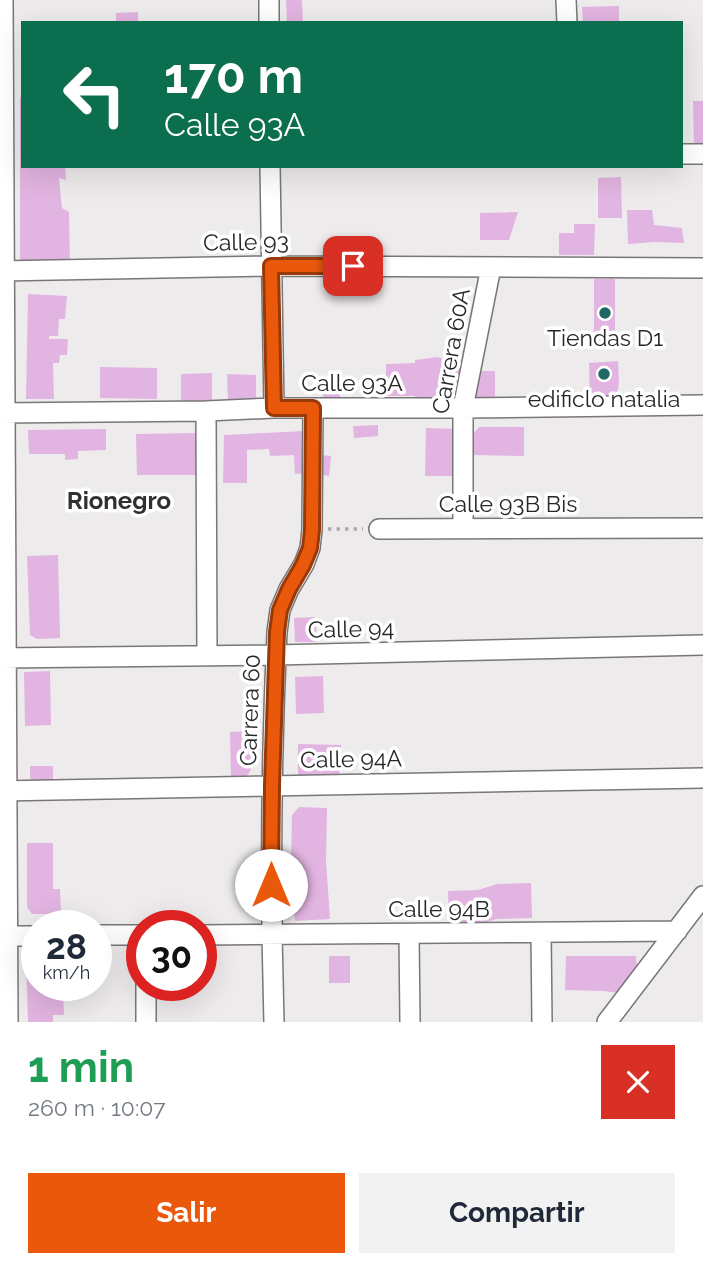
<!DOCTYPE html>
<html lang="es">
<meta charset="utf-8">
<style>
body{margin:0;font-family:Raleway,sans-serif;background:#f2f2f3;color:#1f2937;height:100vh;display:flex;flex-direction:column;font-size:26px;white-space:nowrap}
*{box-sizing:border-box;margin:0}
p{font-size:23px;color:#747a83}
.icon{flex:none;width:38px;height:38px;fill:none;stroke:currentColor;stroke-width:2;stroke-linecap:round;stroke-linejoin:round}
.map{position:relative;height:1022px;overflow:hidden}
.drawer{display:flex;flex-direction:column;background:#fff;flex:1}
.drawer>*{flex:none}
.banner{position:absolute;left:21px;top:21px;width:662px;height:147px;border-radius:0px;box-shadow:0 7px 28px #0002;background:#0b6e4f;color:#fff;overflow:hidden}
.speed{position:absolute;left:21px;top:910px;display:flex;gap:14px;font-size:35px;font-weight:700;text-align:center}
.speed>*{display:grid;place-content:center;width:91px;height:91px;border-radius:50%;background:#fff;box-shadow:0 7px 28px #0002;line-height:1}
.speed small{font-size:18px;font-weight:400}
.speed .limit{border:10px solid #d22;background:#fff;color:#111}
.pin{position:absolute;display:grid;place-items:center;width:60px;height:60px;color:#fff;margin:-30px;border-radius:14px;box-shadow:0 4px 10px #0006}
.me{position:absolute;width:77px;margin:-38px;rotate:0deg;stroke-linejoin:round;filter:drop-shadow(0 0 5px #0008)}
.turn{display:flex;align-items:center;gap:24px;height:147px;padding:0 28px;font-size:32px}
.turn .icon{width:91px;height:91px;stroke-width:2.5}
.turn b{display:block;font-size:49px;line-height:60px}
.round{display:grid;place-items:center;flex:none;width:74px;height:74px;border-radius:0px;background:#f2f2f3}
.headline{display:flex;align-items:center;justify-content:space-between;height:119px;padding:0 28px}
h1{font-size:42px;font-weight:700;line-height:52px;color:#1e9e55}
.button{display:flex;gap:14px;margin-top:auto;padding:14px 28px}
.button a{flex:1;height:80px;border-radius:0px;background:#ea580c;color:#fff;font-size:28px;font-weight:700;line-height:80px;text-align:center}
.button a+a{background:#f2f2f3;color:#1f2937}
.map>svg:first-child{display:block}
.building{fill:#e2b4e1}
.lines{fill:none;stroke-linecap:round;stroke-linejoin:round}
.minor-casing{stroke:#797678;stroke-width:22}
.path{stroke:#adabac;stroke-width:3.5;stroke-dasharray:3.5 5;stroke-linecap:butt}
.minor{stroke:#fff;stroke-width:19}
.route-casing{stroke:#983908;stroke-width:18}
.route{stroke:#ea580c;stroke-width:12}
.poi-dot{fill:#1e6966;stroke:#fff;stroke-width:2.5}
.labels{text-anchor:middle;stroke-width:7;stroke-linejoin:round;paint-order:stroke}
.street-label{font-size:23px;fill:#282728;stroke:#fff}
.poi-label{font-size:23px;fill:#282728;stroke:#fff}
.neighbourhood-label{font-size:24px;font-weight:bold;fill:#322f32;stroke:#fff}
</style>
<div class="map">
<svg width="703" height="1022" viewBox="0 0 703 1022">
<rect width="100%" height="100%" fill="#eeebed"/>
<!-- building -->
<path class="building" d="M 286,0 L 302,0 L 303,23 L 287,23 Z
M 619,6 L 619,23 L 583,23 L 582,7 Z
M 138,12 L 138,23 L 116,23 L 116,13 Z
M 20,97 L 23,97 L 23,166 L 65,166 L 66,180 L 59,178 L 62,208 L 69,212 L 70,268 L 20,268 Z
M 693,101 L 703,101 L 703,146 L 694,146 Z
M 621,177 L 622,218 L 598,218 L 598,178 Z
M 627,210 L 652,210 L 654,225 L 682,228 L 684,243 L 654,242 L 628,244 Z
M 518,212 L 509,240 L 480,240 L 480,213 Z
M 574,224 L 595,224 L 594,255 L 559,255 L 559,233 L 574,233 Z
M 594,279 L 615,279 L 615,346 L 594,346 Z
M 28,294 L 67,296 L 65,319 L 59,319 L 58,336 L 49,336 L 49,339 L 68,339 L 67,355 L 60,355 L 59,363 L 53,363 L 54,399 L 26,399 Z
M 438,357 L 468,368 L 458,402 L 415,400 L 415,396 L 386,396 L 386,364 L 415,363 L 415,360 Z
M 618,361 L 619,384 L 615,403 L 590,404 L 589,363 Z
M 100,367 L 157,368 L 157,399 L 100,398 Z
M 474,371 L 495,371 L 495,398 L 474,398 Z
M 212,373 L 212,401 L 181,401 L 181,374 Z
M 227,374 L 256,375 L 256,401 L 228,402 Z
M 323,379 L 340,379 L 340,397 L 323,397 Z
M 378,425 L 378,436 L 354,438 L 353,426 Z
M 479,427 L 524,427 L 524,456 L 473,455 L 473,434 Z
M 426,428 L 456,429 L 456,476 L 425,476 Z
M 106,429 L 106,450 L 78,451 L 78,459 L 65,460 L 65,454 L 29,454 L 28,430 Z
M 305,431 L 310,473 L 295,474 L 294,455 L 270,456 L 269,449 L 247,450 L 247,483 L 223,483 L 224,435 Z
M 198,433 L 198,475 L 137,475 L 136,434 Z
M 321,455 L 331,456 L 329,476 L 319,474 Z
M 58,555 L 60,638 L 37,639 L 30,635 L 27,556 Z
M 315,617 L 317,642 L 295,642 L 294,618 Z
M 50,671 L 51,725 L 25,726 L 24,672 Z
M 323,676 L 324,713 L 296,714 L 295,677 Z
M 250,731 L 251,769 L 246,778 L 231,778 L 230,732 Z
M 298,744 L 341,745 L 339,783 L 298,782 Z
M 30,766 L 53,766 L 53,783 L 36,783 L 30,778 Z
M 299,807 L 327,808 L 326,861 L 330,919 L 295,921 L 291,860 L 292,815 Z
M 27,843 L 53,843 L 53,889 L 60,889 L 61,914 L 32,914 L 27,907 Z
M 531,883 L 532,918 L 497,919 L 479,924 L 449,925 L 448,891 L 478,890 L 497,884 Z
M 26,956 L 37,956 L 37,985 L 63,985 L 64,1015 L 53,1015 L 53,1022 L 28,1022 Z
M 329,956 L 350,956 L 350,983 L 329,983 Z
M 566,956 L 636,956 L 637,968 L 629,994 L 603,991 L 565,990 Z"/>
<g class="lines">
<defs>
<path id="minor" d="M 3,0 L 8,1022
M 566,0 L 567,23
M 269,23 L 269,0
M 681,154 L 703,154
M 270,166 L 274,408
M 0,271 L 271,266 L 703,268
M 206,411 L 207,655
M 0,413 L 206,411 L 274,408 L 463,408 L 703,405
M 463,528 L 463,408 L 491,267
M 379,529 L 703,528
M 0,658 L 276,655 L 703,645
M 0,791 L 703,778
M 541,933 L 542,1022
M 409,934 L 410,1022
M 96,935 L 142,935
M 201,935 L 677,931
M 0,936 L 37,936
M 146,985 L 146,1022
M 274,1022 C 270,892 271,762 277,632 L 280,610 L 289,589 L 304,564 L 310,548 L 312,530 L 313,408
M 607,1022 L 703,896"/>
</defs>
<!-- minor casing -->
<use href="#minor" class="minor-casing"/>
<!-- path -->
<path class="path" d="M 328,529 L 363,529"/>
<!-- minor -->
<use href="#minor" class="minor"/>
</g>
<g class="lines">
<defs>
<path id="route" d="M 271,885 L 272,785 L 277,632 L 280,610 L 289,589 L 303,565 L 310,548 L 312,530 L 313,408 L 274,408 L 271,266 L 353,266"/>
</defs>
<!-- route casing -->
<use href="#route" class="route-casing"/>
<!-- route -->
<use href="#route" class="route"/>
</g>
<!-- markers -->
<g class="poi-dot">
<circle cx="605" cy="313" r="7"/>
<circle cx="604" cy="374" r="7"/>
</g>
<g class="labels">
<!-- street labels -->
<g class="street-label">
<text transform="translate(246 242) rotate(-1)" y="8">Calle 93</text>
<text transform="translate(451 351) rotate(-80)" y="8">Carrera 60A</text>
<text x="352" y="391">Calle 93A</text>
<text x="508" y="512">Calle 93B Bis</text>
<text transform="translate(351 629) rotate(-1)" y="8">Calle 94</text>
<text transform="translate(250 710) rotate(-88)" y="8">Carrera 60</text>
<text transform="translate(351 759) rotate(-1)" y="8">Calle 94A</text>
<text x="439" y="917">Calle 94B</text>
</g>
<!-- poi labels -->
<g class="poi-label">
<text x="605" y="346">Tiendas D1</text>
<text x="604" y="407">edificlo natalia</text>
</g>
<!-- neighbourhood labels -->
<g class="neighbourhood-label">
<text x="119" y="509">Rionegro</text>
</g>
</g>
</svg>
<div class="speed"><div>28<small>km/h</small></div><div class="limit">30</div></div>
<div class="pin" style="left:353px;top:266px;background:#d93025"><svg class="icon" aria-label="arrive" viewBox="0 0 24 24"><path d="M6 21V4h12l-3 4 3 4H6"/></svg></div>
<svg class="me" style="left:271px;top:885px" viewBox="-20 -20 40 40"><circle r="19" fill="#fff"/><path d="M0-13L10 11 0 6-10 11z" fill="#ea580c"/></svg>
<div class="banner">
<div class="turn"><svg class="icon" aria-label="left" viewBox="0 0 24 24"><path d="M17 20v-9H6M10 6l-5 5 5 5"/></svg><div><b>170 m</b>Calle 93A</div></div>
</div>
</div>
<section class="drawer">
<div class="headline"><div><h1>1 min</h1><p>260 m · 10:07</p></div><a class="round" style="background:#d93025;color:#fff"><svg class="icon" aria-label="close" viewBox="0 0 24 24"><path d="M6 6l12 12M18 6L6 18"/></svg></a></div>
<div class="button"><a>Salir</a><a>Compartir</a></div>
</section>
